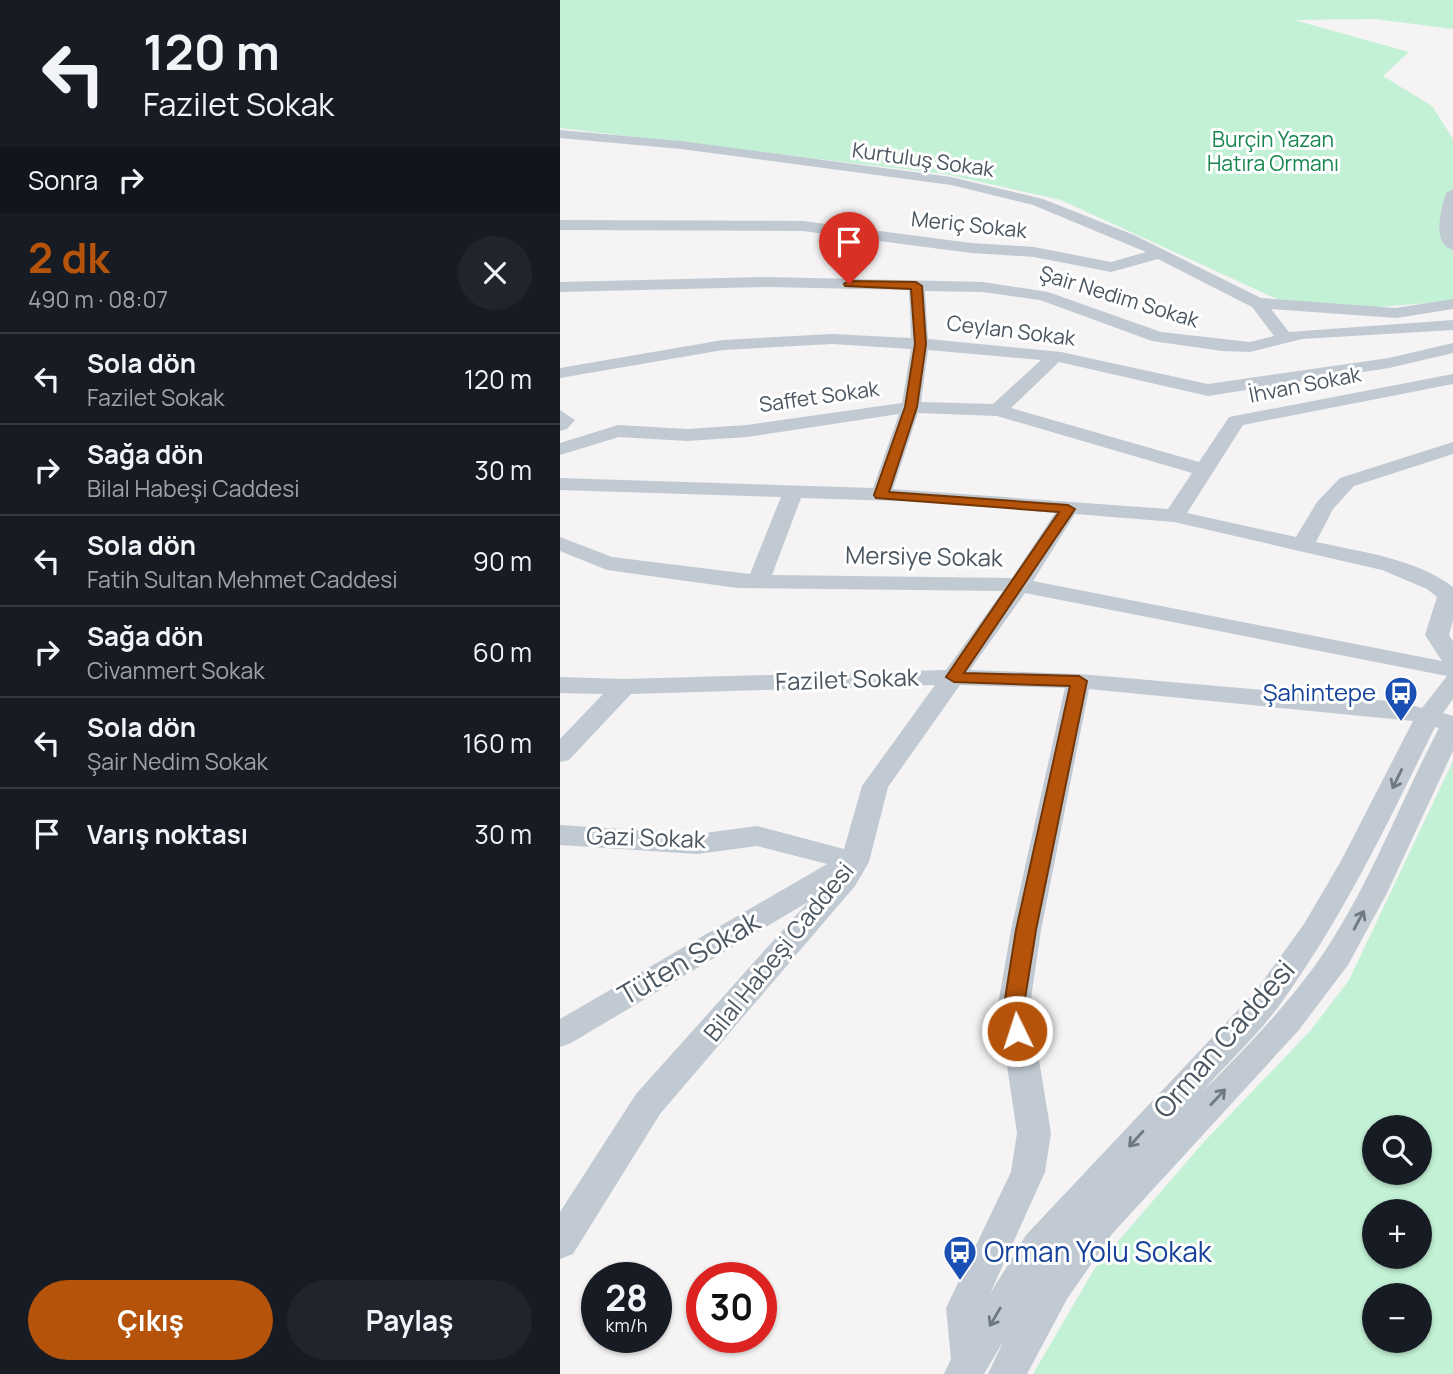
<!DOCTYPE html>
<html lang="tr">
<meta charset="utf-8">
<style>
body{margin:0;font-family:Manrope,sans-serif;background:#20242c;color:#f1f3f6;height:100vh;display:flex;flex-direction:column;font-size:26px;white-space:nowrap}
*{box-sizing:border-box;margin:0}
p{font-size:23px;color:#9ea1a6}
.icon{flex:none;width:38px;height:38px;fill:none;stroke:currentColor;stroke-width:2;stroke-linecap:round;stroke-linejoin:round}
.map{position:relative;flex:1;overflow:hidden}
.panel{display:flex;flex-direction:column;background:#171b24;width:560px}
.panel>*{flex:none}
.hud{background:#171b24;color:#f1f3f6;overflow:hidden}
.buttons{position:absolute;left:802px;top:1115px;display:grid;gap:14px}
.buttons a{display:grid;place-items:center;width:70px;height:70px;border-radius:50%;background:#171b24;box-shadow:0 2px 5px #0004;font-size:35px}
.speed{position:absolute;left:21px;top:1262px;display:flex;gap:14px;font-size:35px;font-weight:700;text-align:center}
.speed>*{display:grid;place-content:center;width:91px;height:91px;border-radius:50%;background:#171b24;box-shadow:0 2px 5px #0004;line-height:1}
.speed small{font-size:18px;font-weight:400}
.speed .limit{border:10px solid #d22;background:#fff;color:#111}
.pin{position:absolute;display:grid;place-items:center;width:60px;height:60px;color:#fff;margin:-72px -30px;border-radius:50% 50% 50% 0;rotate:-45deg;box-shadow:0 0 7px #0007}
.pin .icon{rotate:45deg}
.me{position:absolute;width:77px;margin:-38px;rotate:356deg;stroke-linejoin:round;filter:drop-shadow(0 0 5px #0008)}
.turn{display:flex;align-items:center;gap:24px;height:147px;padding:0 28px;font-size:32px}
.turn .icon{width:91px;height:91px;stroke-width:2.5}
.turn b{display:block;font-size:49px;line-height:60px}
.then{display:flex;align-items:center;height:66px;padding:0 28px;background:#0003;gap:14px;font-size:26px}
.round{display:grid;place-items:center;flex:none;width:74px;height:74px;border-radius:37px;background:#20242c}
.head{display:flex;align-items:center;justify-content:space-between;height:119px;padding:0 28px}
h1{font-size:42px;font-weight:700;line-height:52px;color:#b45309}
.button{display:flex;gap:14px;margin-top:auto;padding:14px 28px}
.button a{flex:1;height:80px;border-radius:42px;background:#b45309;color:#fff;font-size:28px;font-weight:700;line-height:80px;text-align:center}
.button a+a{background:#20242c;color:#f1f3f6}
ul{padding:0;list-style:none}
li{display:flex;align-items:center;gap:21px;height:91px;padding:0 28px;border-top:2px solid #363941}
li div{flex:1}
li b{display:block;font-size:26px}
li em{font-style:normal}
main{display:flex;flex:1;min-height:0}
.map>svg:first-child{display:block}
.green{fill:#c3f1d5;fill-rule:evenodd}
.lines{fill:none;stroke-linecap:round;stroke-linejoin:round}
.minor{fill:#c1cad2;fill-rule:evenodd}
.oneway{stroke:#6e7983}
.route{fill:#b45309;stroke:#753606;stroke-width:2}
.labels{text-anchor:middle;stroke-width:6;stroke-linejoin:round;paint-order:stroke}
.far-park-label{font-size:21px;fill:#17864f;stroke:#fff}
.far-street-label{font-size:21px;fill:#4a5661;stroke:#fff}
.street-label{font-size:24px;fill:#4a5661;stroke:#fff}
.transit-label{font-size:24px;fill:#164399;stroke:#fff;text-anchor:end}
.near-street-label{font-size:28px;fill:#4a5661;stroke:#fff}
.near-transit-label{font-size:28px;fill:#164399;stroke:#fff;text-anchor:start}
</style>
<main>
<section class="panel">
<div class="hud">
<div class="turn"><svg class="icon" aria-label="left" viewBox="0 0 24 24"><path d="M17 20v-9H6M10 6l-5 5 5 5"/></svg><div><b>120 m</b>Fazilet Sokak</div></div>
<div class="then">Sonra<svg class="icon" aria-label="right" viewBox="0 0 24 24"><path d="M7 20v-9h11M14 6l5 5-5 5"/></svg></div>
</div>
<div class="head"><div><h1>2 dk</h1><p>490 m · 08:07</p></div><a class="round"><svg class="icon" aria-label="close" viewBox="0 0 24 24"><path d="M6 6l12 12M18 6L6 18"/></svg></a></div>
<ul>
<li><svg class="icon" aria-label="left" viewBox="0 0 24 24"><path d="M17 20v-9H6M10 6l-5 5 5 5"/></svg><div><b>Sola dön</b><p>Fazilet Sokak</p></div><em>120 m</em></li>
<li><svg class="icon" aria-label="right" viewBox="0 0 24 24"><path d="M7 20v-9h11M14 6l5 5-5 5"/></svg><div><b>Sağa dön</b><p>Bilal Habeşi Caddesi</p></div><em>30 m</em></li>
<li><svg class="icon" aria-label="left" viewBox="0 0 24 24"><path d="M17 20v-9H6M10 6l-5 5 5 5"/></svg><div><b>Sola dön</b><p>Fatih Sultan Mehmet Caddesi</p></div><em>90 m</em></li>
<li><svg class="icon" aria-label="right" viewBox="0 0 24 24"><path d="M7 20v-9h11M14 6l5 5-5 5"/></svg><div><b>Sağa dön</b><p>Civanmert Sokak</p></div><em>60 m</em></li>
<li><svg class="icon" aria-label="left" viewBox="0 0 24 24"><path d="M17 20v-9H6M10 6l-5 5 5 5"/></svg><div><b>Sola dön</b><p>Şair Nedim Sokak</p></div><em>160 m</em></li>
<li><svg class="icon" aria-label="arrive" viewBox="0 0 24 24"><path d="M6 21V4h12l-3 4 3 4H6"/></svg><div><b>Varış noktası</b></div><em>30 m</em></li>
</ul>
<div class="button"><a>Çıkış</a><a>Paylaş</a></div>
</section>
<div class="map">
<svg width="893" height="1374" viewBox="0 0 893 1374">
<rect width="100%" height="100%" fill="#f5f3f3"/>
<!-- green -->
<path class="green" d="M 0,0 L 893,0 L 893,29 L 815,19 L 734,20 L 849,52 L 823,76 L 872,106 L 893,139 L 893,301 L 805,308 L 719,300 L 501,200 L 385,174 L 0,128 Z
M 893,761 L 893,1374 L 473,1374 L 535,1268 L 642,1144 L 751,1030 L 789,980 ZM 814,1127 L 859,1127 L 859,1172 L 814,1172 ZM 814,1211 L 859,1211 L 859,1256 L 814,1256 ZM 814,1295 L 859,1295 L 859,1340 L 814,1340 Z"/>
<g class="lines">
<!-- minor -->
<path class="minor" d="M 0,130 L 121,141 L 391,177 L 483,199 L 574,235 L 701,298 L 836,308 L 893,299 L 893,309 L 836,318 L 711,309 L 729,332 L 893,320 L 893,330 L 742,339 L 690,352 L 662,351 L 592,341 L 480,300 L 423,292 L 365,291 L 368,339 L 501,352 L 648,384 L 829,358 L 893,343 L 893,353 L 829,368 L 648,396 L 499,362 L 451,408 L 639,462 L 669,417 L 893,374 L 893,384 L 683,425 L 627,513 L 736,537 L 757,502 L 780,478 L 893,442 L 893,454 L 794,486 L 773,509 L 756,542 C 801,552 855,558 893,587 L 893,620 L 889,635 L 893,641 L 893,699 L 883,713 L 893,716 L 893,751 L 827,893 L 788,965 L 738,1031 L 552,1234 L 507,1299 L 467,1374 L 428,1374 L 444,1340 L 424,1374 L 384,1374 L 391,1359 L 386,1308 L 451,1172 L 457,1133 L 438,1005 L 451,930 L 505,688 L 400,685 L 328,787 L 309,862 L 295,886 L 100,1114 L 13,1254 L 0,1259 L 0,1212 L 76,1094 L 248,902 L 11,1043 L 0,1047 L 0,1019 L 267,864 L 197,846 L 137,854 L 0,845 L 0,825 L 137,834 L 197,826 L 284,849 L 302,786 L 375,685 L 71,694 L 9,760 L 0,762 L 0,739 L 43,694 L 0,693 L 0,677 L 64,679 L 386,670 L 443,591 L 177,588 L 47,570 L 0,551 L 0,537 L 52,557 L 190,574 L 221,497 L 0,490 L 0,478 L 313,488 L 339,414 L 187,437 L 127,441 L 59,437 L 0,455 L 0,443 L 58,425 L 127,429 L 187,425 L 342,403 L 351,349 L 272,344 L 163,350 L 0,378 L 0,368 L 163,340 L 272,334 L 351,338 L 349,290 L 208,287 L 0,292 L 0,282 L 208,277 L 423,282 L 488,292 L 601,332 L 690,342 L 714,336 L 692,307 L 598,259 L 551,272 L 474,257 L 411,253 L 243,231 L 0,230 L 0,220 L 243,221 L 411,243 L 474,247 L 551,262 L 586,252 L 473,205 L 391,185 L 121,149 L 0,138 ZM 368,350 L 481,360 L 433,404 L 361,402 ZM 358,413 L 437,416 L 632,473 L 608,509 L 333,489 ZM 241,498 L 368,502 L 495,513 L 452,578 L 212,575 ZM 515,514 L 614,522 L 822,570 L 867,589 L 877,597 L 865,635 L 882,661 L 473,581 ZM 465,593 L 887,676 L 862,708 L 840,702 L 519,674 L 410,670 ZM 529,689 L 853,721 L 781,861 L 744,924 L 695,992 L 466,1235 L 430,1294 L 485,1172 L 491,1133 L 470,1005 L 481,930 ZM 875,727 L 879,728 C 841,801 812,879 767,948 C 732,1001 686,1048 641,1093 C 666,1064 696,1037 719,1006 C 782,919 828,823 875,727 Z
M 893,189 L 893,250 C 871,244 881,209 886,193 Z
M 0,410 L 15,420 L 7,429 L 0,431 Z"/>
</g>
<!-- one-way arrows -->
<defs><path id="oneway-shaft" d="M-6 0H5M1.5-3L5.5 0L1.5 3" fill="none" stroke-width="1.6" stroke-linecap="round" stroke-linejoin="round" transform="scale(1.75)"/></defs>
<g class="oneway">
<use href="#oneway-shaft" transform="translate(837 779) rotate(116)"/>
<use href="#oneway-shaft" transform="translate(799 920) rotate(-62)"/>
<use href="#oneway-shaft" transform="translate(658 1097) rotate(-47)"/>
<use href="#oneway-shaft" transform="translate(576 1139) rotate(132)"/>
<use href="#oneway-shaft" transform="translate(435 1317) rotate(120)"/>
</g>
<!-- route -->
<path class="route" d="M 289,281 L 356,282 L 362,286 L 366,344 L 357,407 L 329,492 L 508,505 L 515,509 L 404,673 L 519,676 L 527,681 L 476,930 L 464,1005 L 468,1031 L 465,1037 L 450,1037 L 444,1005 L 456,930 L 510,686 L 394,682 L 386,677 L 499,512 L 316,498 L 314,495 L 345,407 L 355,344 L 351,289 L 285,286 L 284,284 Z"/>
<!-- icons -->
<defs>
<symbol id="bus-pin" viewBox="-11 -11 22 30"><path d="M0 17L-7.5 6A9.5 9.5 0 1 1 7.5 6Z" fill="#1a4fb4" stroke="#fff"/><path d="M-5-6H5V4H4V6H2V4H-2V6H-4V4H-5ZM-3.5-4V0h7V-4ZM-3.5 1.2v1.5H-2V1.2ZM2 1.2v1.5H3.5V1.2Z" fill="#fff"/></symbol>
</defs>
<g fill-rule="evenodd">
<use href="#bus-pin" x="822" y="674" width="38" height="52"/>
<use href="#bus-pin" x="381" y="1233" width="38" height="52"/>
</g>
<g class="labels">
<!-- far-park labels -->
<g class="far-park-label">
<text x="713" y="147">Burçin Yazan<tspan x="713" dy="24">Hatıra Ormanı</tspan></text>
</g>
<!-- far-street labels -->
<g class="far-street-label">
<text transform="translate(363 160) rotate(8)" y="7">Kurtuluş Sokak</text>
<text transform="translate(409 225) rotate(6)" y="7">Meriç Sokak</text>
<text transform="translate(559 297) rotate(17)" y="7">Şair Nedim Sokak</text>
<text transform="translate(451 331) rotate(7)" y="7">Ceylan Sokak</text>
<text transform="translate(745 385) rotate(-11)" y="7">İhvan Sokak</text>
<text transform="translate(259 397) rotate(-8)" y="7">Saffet Sokak</text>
</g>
<!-- street labels -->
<g class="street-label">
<text transform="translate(364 557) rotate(1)" y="8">Mersiye Sokak</text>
<text transform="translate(287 680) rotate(-2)" y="8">Fazilet Sokak</text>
<text transform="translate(86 838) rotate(2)" y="8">Gazi Sokak</text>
<text transform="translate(219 952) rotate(-51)" y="8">Bilal Habeşi Caddesi</text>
</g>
<!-- transit labels -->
<g class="transit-label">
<text x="816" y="701">Şahintepe</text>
</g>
<!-- near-street labels -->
<g class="near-street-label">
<text transform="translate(129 958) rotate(-30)" y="10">Tüten Sokak</text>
<text transform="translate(664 1039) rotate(-49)" y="10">Orman Caddesi</text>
</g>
<!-- near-transit labels -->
<g class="near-transit-label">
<text x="424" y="1262">Orman Yolu Sokak</text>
</g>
</g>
</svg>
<div class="buttons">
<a><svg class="icon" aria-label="search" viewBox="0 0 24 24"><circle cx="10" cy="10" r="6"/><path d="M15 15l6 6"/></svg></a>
<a>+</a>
<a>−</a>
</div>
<div class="speed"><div>28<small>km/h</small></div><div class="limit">30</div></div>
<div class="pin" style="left:289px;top:284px;background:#d93025"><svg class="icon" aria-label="arrive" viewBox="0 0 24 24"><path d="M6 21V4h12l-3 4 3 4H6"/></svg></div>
<svg class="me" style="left:457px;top:1031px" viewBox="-20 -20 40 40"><circle r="17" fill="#b45309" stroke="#fff" stroke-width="3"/><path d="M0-11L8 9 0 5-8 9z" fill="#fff"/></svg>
</div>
</main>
